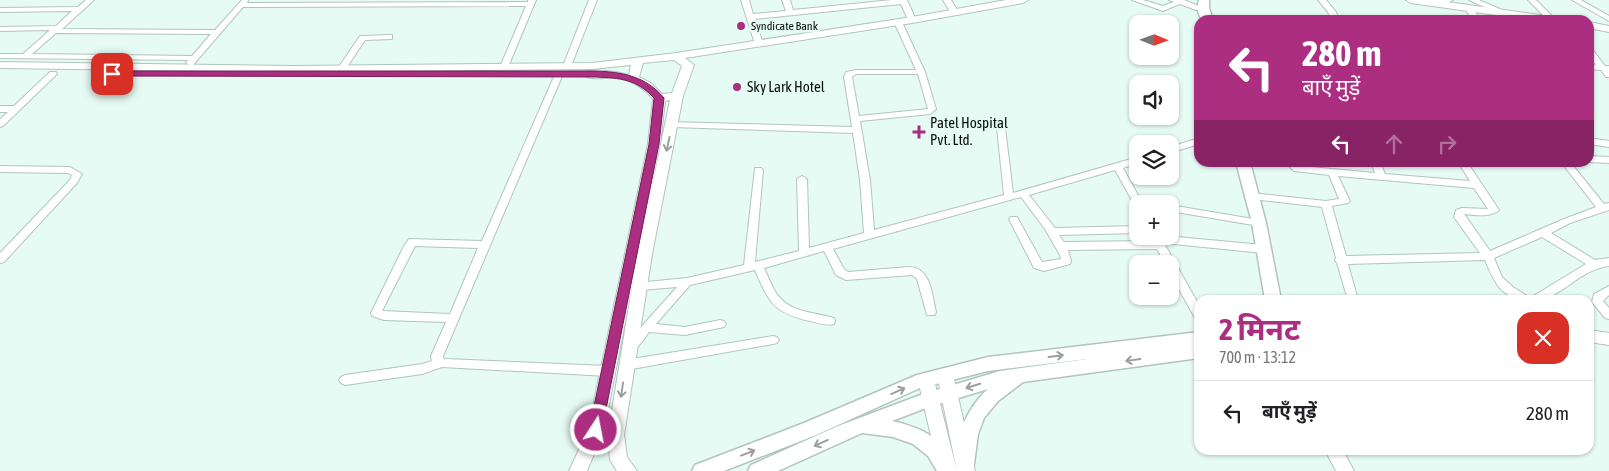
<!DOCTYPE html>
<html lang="hi">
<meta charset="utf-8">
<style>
body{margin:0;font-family:"Asap Condensed","Noto Sans Devanagari",sans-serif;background:#f2f2f2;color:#202124;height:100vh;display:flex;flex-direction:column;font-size:19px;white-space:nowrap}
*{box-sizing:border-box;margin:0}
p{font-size:16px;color:#757577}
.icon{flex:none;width:28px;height:28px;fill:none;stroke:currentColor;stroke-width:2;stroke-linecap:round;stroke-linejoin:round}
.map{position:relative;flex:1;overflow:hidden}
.drawer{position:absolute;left:1194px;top:295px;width:400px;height:160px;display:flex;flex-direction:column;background:#fff;border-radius:15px;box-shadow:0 1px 4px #0004}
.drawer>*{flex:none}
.guide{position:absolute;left:1194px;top:15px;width:400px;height:152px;border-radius:15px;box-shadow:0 1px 4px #0004;background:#ab2e80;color:#fff;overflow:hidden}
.needle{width:32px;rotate:91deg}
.fabs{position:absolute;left:1129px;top:15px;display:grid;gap:10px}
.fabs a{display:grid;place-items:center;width:50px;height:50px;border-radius:10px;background:#fff;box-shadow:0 1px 4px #0004;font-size:25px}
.pin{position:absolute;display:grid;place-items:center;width:42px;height:42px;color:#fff;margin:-21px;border-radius:10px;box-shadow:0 2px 8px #0006}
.me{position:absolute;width:55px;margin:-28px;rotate:11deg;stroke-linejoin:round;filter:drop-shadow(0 0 4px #0008)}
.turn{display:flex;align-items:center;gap:18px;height:105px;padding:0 25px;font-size:22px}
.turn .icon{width:65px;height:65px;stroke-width:2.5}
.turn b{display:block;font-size:35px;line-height:42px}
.lanes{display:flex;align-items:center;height:48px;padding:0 25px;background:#0003;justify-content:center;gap:25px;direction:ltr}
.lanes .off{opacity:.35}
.round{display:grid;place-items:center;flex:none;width:52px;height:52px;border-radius:15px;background:#f2f2f2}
.summary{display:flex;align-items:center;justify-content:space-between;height:85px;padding:0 25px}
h1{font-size:30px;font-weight:700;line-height:38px;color:#ab2e80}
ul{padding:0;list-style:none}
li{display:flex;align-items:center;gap:15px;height:65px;padding:0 25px;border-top:1px solid #e0e0e0}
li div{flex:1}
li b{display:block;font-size:19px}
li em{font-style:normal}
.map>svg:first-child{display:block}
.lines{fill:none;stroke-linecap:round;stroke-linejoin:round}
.street-casing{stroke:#b1c5be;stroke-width:2}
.secondary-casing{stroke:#b1c5be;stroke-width:2}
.primary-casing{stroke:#b1c5be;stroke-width:3}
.street{fill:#fff;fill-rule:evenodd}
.secondary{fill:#fff;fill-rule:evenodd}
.primary{fill:#fff;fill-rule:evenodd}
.oneway{stroke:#9d9f9e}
.route{fill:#ab2e80;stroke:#6f1e53}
.poi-dot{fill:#ab2e80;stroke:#e6fbf4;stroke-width:2}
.labels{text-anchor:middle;stroke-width:5;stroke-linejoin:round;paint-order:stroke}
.far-poi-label{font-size:12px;fill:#09100d;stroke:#e6fbf4;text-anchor:start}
.poi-label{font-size:15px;fill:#09100d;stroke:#e6fbf4;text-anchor:start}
</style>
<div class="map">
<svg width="1609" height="471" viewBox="0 0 1609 471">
<rect width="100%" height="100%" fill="#e6fbf4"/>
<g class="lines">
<defs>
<path id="street" d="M 86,0 L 94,0 L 62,29 L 215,30 L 242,0 L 248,0 L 247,3 L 528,2 L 528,0 L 536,0 L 508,67 L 504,69 L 500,67 L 526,6 L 243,7 L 193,65 L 190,65 L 186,63 L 188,60 L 0,58 L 0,54 L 23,54 L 50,30 L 0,31 L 0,27 L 56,26 L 72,11 L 0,12 L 0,8 L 78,7 ZM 56,33 L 211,34 L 192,56 L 32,54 Z
M 589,0 L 597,0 L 571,66 L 567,68 L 564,68 L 563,66 Z
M 741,0 L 749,0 L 753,14 L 786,11 L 782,0 L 790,0 L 793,10 L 892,0 L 907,0 L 916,20 L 912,22 L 909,22 L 901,4 L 755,19 L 763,44 L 759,46 L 755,44 Z
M 943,0 L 951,0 L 959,13 L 958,15 L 952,15 Z
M 1132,0 L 1143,0 L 1163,6 L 1179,0 L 1184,2 L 1163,11 Z
M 1318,0 L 1326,0 L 1336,12 L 1339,20 L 1331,20 L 1328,12 Z
M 1430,0 L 1453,0 L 1449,2 L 1433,4 L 1430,4 Z
M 1469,0 L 1479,0 L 1507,12 L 1503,14 L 1500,14 Z
M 1528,0 L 1536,0 L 1556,20 L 1548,20 Z
M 1572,0 L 1581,0 L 1609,16 L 1609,21 Z
M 1466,6 L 1472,6 L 1480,20 L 1472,20 L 1465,8 Z
M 1285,18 L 1311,18 L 1315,20 L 1284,20 Z
M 895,20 L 901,20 L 902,22 L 925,72 L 936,109 L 930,114 L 860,121 L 870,180 L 874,230 L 1004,195 L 997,128 L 1001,125 L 1005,128 L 1013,193 L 1138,157 L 1138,163 L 1123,168 L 1143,204 L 1138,204 L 1138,207 L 1135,206 L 1115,170 L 1029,195 L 1055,228 L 1138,226 L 1138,233 L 1059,235 L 1064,242 L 1153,241 L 1153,236 L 1166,236 L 1263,245 L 1268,249 L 1267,252 L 1263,253 L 1164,243 L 1199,305 L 1199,319 L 1195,318 L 1170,273 L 1170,264 L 1165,264 L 1157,249 L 1068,250 L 1071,261 L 1070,264 L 1044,271 L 1034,268 L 1009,219 L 1011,217 L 1017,217 L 1042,262 L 1061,259 L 1060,255 L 1045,229 L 1021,197 L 833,249 L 844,269 L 848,272 L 909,267 C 931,267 932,295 936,312 L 935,315 L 927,315 L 917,279 L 912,275 L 846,280 L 836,275 L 824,251 L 764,268 C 768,276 771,285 776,293 C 789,313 814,312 834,318 L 835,321 L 834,324 C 827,326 818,323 810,321 C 774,313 769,303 755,270 L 690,285 L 656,324 L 685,327 L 720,320 L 724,321 L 726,324 L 724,327 L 685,335 L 649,332 C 643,340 636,353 626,350 L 624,347 L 626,344 L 677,287 L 640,290 L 636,289 L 635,286 L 636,283 L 687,278 L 744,265 L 755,168 L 761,168 L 763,170 L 755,262 L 799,251 L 797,179 L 802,176 L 807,179 L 809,248 L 864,233 L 860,180 L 853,133 L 672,127 L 668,124 L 669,122 L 852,127 L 844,77 L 846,72 L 856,70 L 916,70 L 894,22 ZM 856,74 L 918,74 L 928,109 L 859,116 L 852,77 Z
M 389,35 L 392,35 L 392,39 L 365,40 L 345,70 L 342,70 L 338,68 L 360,36 Z
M 1589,49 L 1592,49 L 1605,66 L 1609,66 L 1609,77 L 1606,77 L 1601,70 L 1589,69 L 1589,65 L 1596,65 L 1589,56 Z
M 50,72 L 56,72 L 57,74 L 3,126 L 0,127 L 0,119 L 8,112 L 0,112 L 0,106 L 14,106 Z
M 556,72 L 559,72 L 563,74 L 443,356 L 443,358 L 446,359 L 607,366 L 611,368 L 613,371 L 611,374 L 607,376 L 442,367 L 422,374 L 345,385 L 341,383 L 339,380 L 341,377 L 345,375 L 422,364 L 432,361 L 431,356 L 446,322 L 384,320 L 372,316 L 371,313 L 404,246 L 409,239 L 482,241 ZM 415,246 L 478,248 L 450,314 L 382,311 Z
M 1199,138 L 1199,144 L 1170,153 L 1170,147 Z
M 1589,138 L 1609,141 L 1609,147 L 1589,144 Z
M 1589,156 L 1609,157 L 1609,163 L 1589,162 Z
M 1285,162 L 1295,162 L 1300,166 L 1375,173 L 1371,162 L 1380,162 L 1385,174 L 1470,181 L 1458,162 L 1467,162 L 1499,210 C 1490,218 1475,215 1464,214 L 1490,251 L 1564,219 L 1596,207 L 1561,162 L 1570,162 L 1604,204 L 1609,203 L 1609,210 L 1570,223 L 1551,233 L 1595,260 L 1609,258 L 1609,266 C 1583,269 1568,290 1545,299 C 1540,301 1534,300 1529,300 C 1502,300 1494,282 1485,260 L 1348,264 L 1358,300 L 1348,300 L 1337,263 L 1335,260 L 1336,258 L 1322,207 L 1252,199 L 1247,196 L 1252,193 L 1326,201 L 1339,199 L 1329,175 L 1294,171 ZM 1338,176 L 1474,188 L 1488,209 L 1462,208 L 1456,210 L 1454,217 L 1480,253 L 1346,256 L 1332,206 L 1348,203 L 1350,201 ZM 1542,237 L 1586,264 L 1530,298 L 1513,287 L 1502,277 L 1494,258 Z
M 0,166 L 70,167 L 82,174 L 77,183 L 4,262 L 0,263 L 0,253 L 70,180 L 72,175 L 68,173 L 0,172 Z
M 1170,205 L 1259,220 L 1264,223 L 1259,226 L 1170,211 Z
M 1609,286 L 1609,295 L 1603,301 L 1609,308 L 1609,319 L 1605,318 L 1592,302 L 1594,294 Z
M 773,336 L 777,337 L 779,340 L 777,343 L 773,344 L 626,370 L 622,368 L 620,365 L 622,362 L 626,360 Z"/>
<path id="secondary" d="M 1006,0 L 1028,0 L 1023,3 L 912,23 L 685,58 L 694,65 L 683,96 L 652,254 L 624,435 L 627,457 L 637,471 L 617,471 L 610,460 L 608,435 L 633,281 L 604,430 L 587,471 L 569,471 L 588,430 L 648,144 L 653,99 C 643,87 632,80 616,78 C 606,77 589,81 581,74 C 589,67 618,72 629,75 L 631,65 L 592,69 L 295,72 L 0,68 L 0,62 L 295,66 L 592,63 L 676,53 L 912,17 ZM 674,60 L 682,66 L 672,93 L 662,94 L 651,83 L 639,77 L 643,63 ZM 670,100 L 648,207 L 660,144 L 665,101 Z
M 1169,0 L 1184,0 L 1201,7 L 1196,10 Z
M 1406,0 L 1433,0 L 1554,17 L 1559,20 L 1532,20 L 1411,3 Z
M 1589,22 L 1609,26 L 1609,32 L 1589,28 Z
M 1589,330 L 1609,333 L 1609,345 L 1589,342 Z
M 945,368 L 951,370 L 953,375 L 975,471 L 957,471 L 937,375 L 939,370 Z
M 926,373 L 932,375 L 934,380 L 957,471 L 939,471 L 918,380 L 920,375 Z
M 1325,450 L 1343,450 L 1354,471 L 1336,471 Z"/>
<path id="primary" d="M 1199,0 L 1209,0 L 1209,8 L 1213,20 L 1201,20 L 1197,8 Z
M 1236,162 L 1250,162 L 1266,223 L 1281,300 L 1265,300 L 1252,223 Z
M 1199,332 L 1199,358 L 1023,382 L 998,401 L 984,418 L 978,434 L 974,464 L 972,470 L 958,470 C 947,447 970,404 988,389 L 926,408 L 892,421 C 927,429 941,438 957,471 L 937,471 L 928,456 L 913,444 L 893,437 L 862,433 L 778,471 L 748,471 L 751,465 L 838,426 L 923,394 L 1000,371 L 1095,358 L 988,371 L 920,388 L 816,435 L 724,471 L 692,471 L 695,465 L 804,423 L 917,375 L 988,357 Z"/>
</defs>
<!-- street casing -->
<use href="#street" class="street-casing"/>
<!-- secondary casing -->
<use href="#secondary" class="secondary-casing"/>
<!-- primary casing -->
<use href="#primary" class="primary-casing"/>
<!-- street -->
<use href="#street" class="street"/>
<!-- secondary -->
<use href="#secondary" class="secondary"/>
<!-- primary -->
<use href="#primary" class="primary"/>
</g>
<!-- one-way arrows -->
<defs><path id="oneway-shaft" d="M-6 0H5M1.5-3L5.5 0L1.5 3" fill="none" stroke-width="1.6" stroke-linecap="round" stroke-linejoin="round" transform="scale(1.25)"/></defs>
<g class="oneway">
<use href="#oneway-shaft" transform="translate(668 144) rotate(102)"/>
<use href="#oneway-shaft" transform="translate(1056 356) rotate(-7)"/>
<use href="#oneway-shaft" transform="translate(1133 360) rotate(172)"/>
<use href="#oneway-shaft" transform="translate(973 386) rotate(163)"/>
<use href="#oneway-shaft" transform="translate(622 390) rotate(98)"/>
<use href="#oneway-shaft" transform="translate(898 391) rotate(-24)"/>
<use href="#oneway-shaft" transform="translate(821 443) rotate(156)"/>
<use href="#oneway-shaft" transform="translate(748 453) rotate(-21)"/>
</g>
<!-- route -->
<path class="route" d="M 112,71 L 595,71 C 622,72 646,76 664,98 L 659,144 L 601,434 L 596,436 L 591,434 L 589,430 L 649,144 L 654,98 C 636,79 621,78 595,77 L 109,76 L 109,72 Z"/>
<!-- markers -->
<g class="poi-dot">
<circle cx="741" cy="26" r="5"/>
<circle cx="737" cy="87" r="5"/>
<path d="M916.5 124.5h5v5h5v5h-5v5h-5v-5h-5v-5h5z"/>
</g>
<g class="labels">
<!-- far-poi labels -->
<g class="far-poi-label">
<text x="751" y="30">Syndicate Bank</text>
</g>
<!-- poi labels -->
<g class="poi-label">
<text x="747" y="92">Sky Lark Hotel</text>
<text x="930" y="128">Patel Hospital<tspan x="930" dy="17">Pvt. Ltd.</tspan></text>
</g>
</g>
</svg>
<div class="fabs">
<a><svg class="needle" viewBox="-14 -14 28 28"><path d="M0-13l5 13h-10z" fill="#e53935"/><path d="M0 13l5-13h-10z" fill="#757577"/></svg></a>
<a><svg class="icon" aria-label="sound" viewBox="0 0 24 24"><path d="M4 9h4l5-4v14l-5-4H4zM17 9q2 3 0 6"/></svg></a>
<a><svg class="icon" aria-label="layers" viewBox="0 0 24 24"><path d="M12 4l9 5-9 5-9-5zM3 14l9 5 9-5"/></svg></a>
<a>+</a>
<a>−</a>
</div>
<div class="pin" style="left:112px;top:74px;background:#d93025"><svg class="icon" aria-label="arrive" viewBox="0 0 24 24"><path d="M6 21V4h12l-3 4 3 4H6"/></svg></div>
<svg class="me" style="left:596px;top:430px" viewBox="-20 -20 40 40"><circle r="17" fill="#ab2e80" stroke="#fff" stroke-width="3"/><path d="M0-11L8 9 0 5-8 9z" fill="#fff"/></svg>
<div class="guide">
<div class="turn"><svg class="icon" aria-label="left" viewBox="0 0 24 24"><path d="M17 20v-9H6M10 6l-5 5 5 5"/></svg><div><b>280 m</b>बाएँ मुड़ें</div></div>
<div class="lanes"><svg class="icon" aria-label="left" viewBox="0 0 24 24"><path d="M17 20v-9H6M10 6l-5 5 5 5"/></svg><svg class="icon off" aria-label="ahead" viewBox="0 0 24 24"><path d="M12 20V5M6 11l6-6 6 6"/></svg><svg class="icon off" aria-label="right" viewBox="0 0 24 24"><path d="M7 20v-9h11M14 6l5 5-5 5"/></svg></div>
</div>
<section class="drawer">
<div class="summary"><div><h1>2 मिनट</h1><p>700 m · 13:12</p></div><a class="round" style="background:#d93025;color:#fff"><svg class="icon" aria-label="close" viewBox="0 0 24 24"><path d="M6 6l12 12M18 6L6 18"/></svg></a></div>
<ul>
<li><svg class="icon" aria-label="left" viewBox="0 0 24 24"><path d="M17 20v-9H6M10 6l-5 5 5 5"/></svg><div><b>बाएँ मुड़ें</b></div><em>280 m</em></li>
</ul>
</section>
</div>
